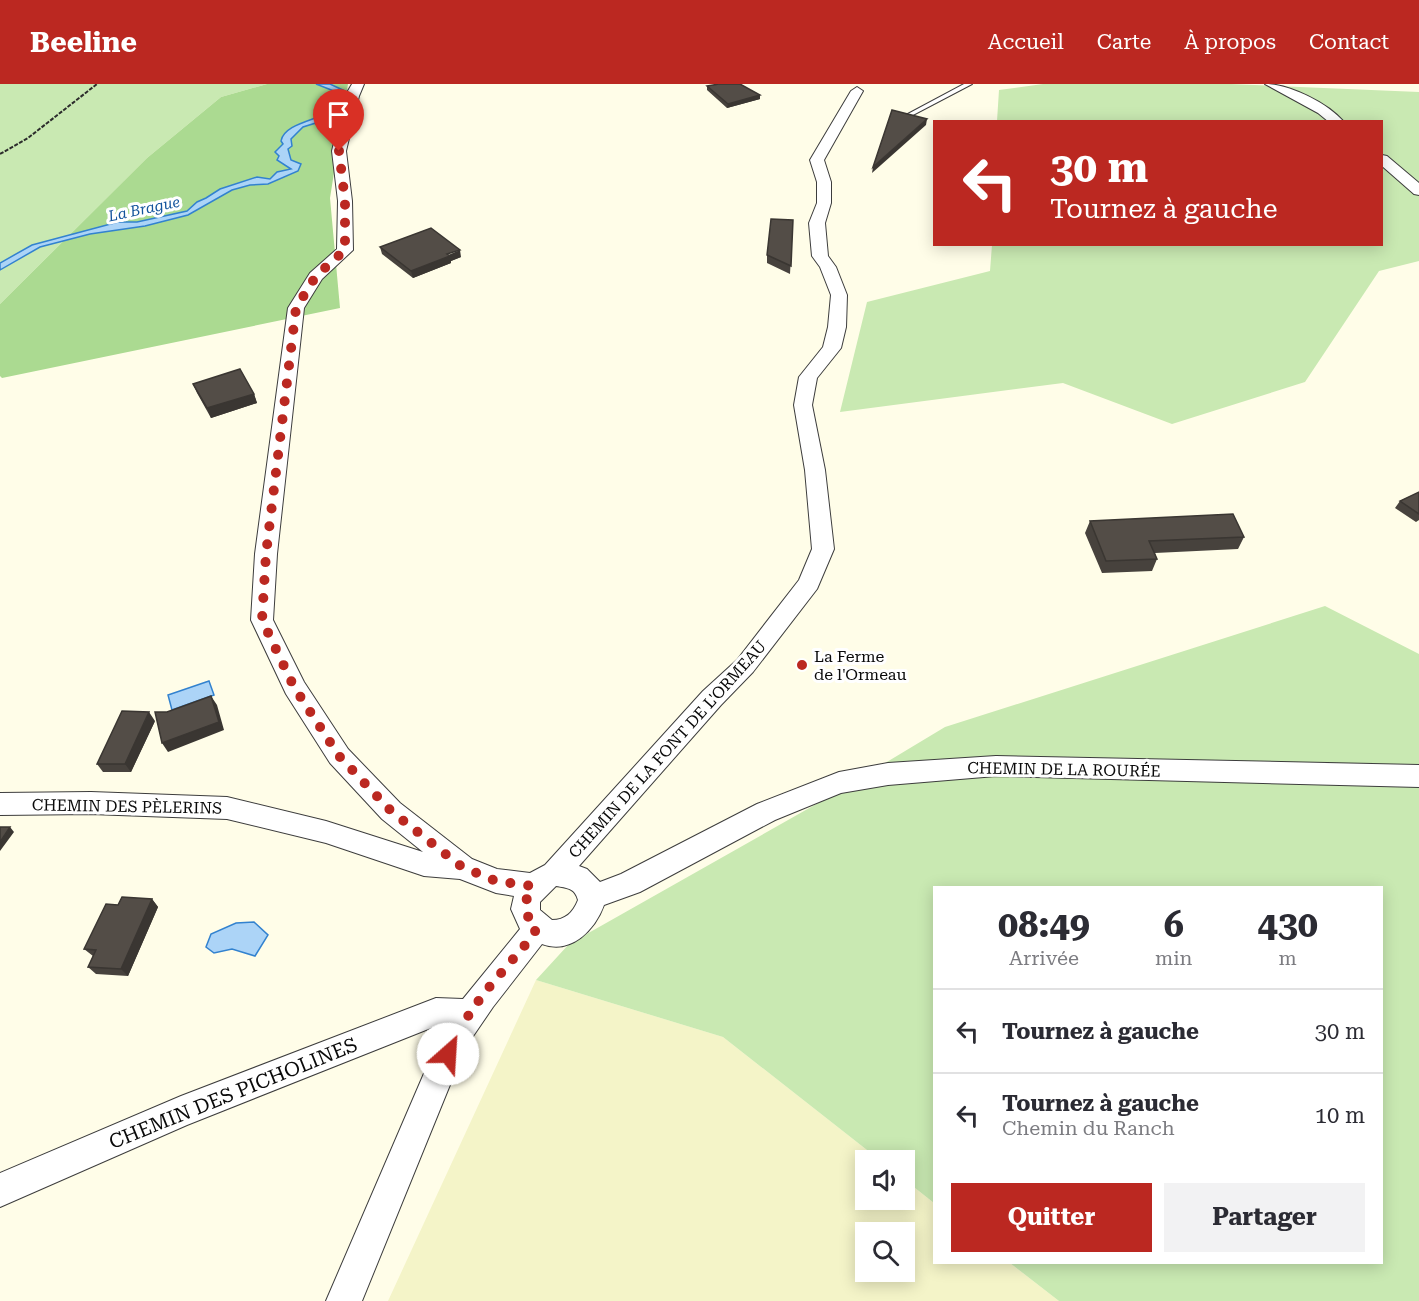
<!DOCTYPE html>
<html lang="fr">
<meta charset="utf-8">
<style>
body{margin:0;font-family:"Roboto Serif",serif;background:#f2f2f3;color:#2b2b33;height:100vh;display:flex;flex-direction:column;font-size:22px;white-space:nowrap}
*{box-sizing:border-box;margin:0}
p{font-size:20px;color:#7c7c81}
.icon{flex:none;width:33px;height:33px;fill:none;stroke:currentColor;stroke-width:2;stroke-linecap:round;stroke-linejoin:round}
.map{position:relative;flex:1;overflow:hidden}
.side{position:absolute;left:933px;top:802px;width:450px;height:378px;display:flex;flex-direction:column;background:#fff;border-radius:0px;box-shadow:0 3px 15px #0003}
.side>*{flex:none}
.hud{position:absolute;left:933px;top:36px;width:450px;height:126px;border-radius:0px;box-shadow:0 3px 15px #0003;background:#bb2821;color:#fff;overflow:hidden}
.tools{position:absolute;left:855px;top:1066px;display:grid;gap:12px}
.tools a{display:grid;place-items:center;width:60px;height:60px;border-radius:0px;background:#fff;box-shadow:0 3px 15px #0003;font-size:30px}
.pin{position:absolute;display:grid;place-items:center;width:51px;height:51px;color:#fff;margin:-62px -26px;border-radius:50% 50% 50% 0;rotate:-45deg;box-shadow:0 0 6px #0007}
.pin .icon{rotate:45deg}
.me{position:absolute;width:66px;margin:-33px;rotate:26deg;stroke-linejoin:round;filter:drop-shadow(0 0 4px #0008)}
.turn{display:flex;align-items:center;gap:21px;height:126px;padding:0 18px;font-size:27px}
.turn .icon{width:78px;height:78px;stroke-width:2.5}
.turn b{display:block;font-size:42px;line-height:51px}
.eta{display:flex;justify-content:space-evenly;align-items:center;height:102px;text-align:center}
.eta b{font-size:36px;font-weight:700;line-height:42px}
.primary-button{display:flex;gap:12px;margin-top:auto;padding:12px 18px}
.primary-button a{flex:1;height:69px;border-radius:0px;background:#bb2821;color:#fff;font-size:24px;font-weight:700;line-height:69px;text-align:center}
.primary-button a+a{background:#f2f2f3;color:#2b2b33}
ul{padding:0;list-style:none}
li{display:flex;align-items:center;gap:18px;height:84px;padding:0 18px;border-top:2px solid #e1e1e2}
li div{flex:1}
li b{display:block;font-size:22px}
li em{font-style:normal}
header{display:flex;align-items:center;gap:36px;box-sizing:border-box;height:84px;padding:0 30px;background:#bb2821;color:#fff}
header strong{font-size:28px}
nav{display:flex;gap:33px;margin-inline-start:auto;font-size:21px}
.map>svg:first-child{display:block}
.farmland{fill:#f4f4c8;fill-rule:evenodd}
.green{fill:#c9e9b2}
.forest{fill:#abda91}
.water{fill:#acd4f7;stroke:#3282cf;stroke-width:1.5}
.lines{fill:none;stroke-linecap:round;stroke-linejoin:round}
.lane-casing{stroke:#3d3d3d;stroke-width:2}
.street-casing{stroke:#3d3d3d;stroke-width:2}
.path{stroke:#2c2c2c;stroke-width:2;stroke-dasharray:4 1.5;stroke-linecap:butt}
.lane{fill:#fff;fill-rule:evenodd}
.street{fill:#fff;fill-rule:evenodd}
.wall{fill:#47423d}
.shaded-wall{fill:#3a3632}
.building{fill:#534d47;stroke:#3a3632;stroke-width:1.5}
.route{stroke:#bb2821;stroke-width:10;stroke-dasharray:0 18}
.poi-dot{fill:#bb2821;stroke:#fff;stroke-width:2}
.labels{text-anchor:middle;stroke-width:6;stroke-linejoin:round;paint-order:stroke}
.far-water-label{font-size:15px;font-style:italic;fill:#13549c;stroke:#fff}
.poi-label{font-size:16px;fill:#0a0a0a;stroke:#fff;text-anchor:start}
.street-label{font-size:16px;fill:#0a0a0a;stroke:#fff}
.near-street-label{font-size:20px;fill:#0a0a0a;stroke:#fff}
</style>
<header>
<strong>Beeline</strong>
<nav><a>Accueil</a><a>Carte</a><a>À propos</a><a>Contact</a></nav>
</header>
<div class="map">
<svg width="1419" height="1217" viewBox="0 0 1419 1217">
<rect width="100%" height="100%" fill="#fffde8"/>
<!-- farmland -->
<path class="farmland" d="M 536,896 L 723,953 L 881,1077 L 866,1077 L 866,1116 L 904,1116 L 905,1096 L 934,1119 L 934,1179 L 1010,1179 L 1059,1217 L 388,1217 ZM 866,1149 L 904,1149 L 904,1188 L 866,1188 Z"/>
<!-- green -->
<path class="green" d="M 0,0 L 267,0 L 221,13 L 147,74 L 0,220 Z
M 1043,0 L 1231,0 L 1419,8 L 1419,177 L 1379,187 L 1305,298 L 1172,340 L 1063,299 L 840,328 L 867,218 L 990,187 L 992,161 L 1382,160 L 1382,38 L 997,37 L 999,6 Z
M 1325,522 L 1419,570 L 1419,1217 L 1059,1217 L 1010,1179 L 1382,1179 L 1382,804 L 934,804 L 934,1119 L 905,1096 L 904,1077 L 881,1077 L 723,953 L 536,896 L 569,860 L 827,714 L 945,643 Z"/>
<!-- forest -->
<path class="forest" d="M 267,0 L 348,0 L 330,114 L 340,224 L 2,294 L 0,292 L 0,220 L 147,74 L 221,13 Z"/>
<!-- water -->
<path class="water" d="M 316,0 L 330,0 L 345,7 L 341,23 L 335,33 L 303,43 L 291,55 L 292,62 L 288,65 L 291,76 L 301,80 L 298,87 L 268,100 L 250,101 L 232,106 L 188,131 L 145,142 L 90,150 L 40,163 L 0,186 L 0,179 L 32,161 L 118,138 L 137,138 L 187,127 L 197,118 L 206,114 L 220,105 L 257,93 L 270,95 L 277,88 L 291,85 L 277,76 L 279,72 L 275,68 L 283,60 L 281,57 C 284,39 320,36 332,26 L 334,7 Z
M 209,597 L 214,611 L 172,626 L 168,611 Z
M 254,838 L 268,851 L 255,872 L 232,865 L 214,869 L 206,863 L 211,850 L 236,839 Z"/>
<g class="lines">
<defs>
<path id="lane" d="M 964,0 L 972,0 L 911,32 L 906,31 Z"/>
<path id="street" d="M 352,0 L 364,0 L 359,12 L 346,67 L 352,117 L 353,166 L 322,195 L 304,224 L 277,470 L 273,536 L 304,598 L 348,665 L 400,719 L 472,775 L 497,785 L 530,789 L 545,781 L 703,607 L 737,576 L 799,496 L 812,465 L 805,386 L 794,321 L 799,293 L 823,263 L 828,243 L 831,211 L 820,183 L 812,172 L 809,139 L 817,119 L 817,98 L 810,76 L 851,7 L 857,3 L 863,7 L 824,76 L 831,98 L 831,119 L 825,139 L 828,172 L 836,183 L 847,211 L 846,243 L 841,264 L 817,294 L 812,321 L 825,386 L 834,465 L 817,505 L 753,588 L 721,621 L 579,782 L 587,785 L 600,798 L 621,790 L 757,720 L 839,688 L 888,679 L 996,672 L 1419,681 L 1419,703 L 996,692 L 888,701 L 841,709 L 775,736 L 640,808 L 604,821 C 595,846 571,871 542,860 L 493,923 L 465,964 L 362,1217 L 326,1217 L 444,943 L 436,942 L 187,1041 L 0,1123 L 0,1089 L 181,1012 L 436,914 L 463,915 L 520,845 L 511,825 L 514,812 L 496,809 L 460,795 L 424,792 L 326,759 L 227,735 L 91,730 L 0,731 L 0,709 L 91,708 L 227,713 L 326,737 L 423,768 L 382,735 L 330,679 L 286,610 L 251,536 L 255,470 L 288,224 L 310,189 L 337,165 L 338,117 L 332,67 L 345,12 ZM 556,802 C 567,804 575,804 578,816 C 573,829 565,836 552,836 L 540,826 L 540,818 Z
M 1265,0 C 1289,0 1328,19 1344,38 L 1329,38 L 1318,29 Z
M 1382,71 L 1387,72 L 1419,99 L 1419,111 L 1414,110 L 1382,82 Z"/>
</defs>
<!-- lane casing -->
<use href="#lane" class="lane-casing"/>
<!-- street casing -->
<use href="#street" class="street-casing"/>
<!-- path -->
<path class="path" d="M 0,70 L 28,54 L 97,0"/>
<!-- lane -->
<use href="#lane" class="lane"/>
<!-- street -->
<use href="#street" class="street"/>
</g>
<!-- wall -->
<path class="wall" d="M 707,2 L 760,11 L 760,15 L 727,24 L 707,6 Z
M 793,136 L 790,190 L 767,179 L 767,171 Z
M 380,163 L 461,173 L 451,177 L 451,179 L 413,194 L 382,170 Z
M 193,300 L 254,310 L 257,319 L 211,334 L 197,309 Z
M 1419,408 L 1419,436 L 1416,438 L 1395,424 L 1400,417 Z
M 1090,437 L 1244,453 L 1238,465 L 1155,469 L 1157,475 L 1152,487 L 1102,489 L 1085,449 Z
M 155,637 L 131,688 L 103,688 L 97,680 Z
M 152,815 L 158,823 L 128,892 L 96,890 L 88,883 L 93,872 L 84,865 L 118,821 Z"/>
<!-- shaded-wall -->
<path class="shaded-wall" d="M 760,11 L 760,15 L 727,24 L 728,20 Z
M 927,35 L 926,41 L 872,89 L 873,83 Z
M 460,166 L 461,173 L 451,177 L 451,179 L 413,194 L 411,187 Z
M 254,310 L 257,319 L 211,334 L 207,324 Z
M 211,612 L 217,621 L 224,646 L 168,668 L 162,659 Z
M 149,628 L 155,637 L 131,688 L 125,680 Z
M 10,743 L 14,748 L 0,767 L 0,758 Z
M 152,815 L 158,823 L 128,892 L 121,885 Z"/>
<!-- building -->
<path class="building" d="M 719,0 L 740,0 L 760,11 L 728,20 L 707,2 Z
M 892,26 L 927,35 L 873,83 Z
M 771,135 L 793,136 L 791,182 L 767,171 Z
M 431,144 L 460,166 L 447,170 L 450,172 L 411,187 L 380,163 Z
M 240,285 L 254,310 L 207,324 L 193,300 Z
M 1419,408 L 1419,430 L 1400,417 Z
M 1233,430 L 1244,453 L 1149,457 L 1157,475 L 1106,477 L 1090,437 Z
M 211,612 L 219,638 L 162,659 L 155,628 L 167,628 Z
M 122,627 L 149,628 L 125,680 L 97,680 Z
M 0,743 L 10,743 L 0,758 Z
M 122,813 L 152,815 L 121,885 L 88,883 L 96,866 L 84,865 L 106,820 L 118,821 Z"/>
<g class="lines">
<!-- route -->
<path class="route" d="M 339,67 L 345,117 L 345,166 L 316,192 L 296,224 L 266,470 L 262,536 L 294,603 L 339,672 L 391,727 L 462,783 L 496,797 L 532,802 C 523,819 523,831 537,844 C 527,861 514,873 502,888 C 480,913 461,939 448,970"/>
</g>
<!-- markers -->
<circle class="poi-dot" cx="802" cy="581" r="6"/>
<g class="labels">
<!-- far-water labels -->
<g class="far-water-label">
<text transform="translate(144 125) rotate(-12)" y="5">La Brague</text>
</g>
<!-- poi labels -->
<g class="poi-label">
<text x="814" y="578">La Ferme<tspan x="814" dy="18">de l'Ormeau</tspan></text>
</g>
<!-- street labels -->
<g class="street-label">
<text transform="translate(667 665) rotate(-48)" y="6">CHEMIN DE LA FONT DE L'ORMEAU</text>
<text transform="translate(1064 685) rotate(1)" y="6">CHEMIN DE LA ROURÉE</text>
<text transform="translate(127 722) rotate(1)" y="6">CHEMIN DES PÈLERINS</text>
</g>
<!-- near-street labels -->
<g class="near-street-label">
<text transform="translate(233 1009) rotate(-22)" y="7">CHEMIN DES PICHOLINES</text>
</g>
</g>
</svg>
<div class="tools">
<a><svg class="icon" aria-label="sound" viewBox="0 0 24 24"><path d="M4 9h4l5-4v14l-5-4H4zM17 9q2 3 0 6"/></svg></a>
<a><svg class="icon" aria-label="search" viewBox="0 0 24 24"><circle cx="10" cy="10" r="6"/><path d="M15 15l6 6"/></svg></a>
</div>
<div class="pin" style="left:339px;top:67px;background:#d93025"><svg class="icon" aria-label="arrive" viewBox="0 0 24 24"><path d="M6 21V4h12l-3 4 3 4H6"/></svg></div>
<svg class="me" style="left:448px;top:970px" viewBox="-20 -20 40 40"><circle r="19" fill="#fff"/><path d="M0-13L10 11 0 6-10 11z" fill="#bb2821"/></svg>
<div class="hud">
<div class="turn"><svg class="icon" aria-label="left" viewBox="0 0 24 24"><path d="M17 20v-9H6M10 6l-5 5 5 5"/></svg><div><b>30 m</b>Tournez à gauche</div></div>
</div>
<section class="side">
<div class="eta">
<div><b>08:49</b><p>Arrivée</p></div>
<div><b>6</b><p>min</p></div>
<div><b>430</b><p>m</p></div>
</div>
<ul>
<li><svg class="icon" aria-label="left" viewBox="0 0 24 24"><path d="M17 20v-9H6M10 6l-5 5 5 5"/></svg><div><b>Tournez à gauche</b></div><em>30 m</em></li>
<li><svg class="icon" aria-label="left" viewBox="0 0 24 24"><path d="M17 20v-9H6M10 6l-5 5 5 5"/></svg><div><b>Tournez à gauche</b><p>Chemin du Ranch</p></div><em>10 m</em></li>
</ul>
<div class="primary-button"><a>Quitter</a><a>Partager</a></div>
</section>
</div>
